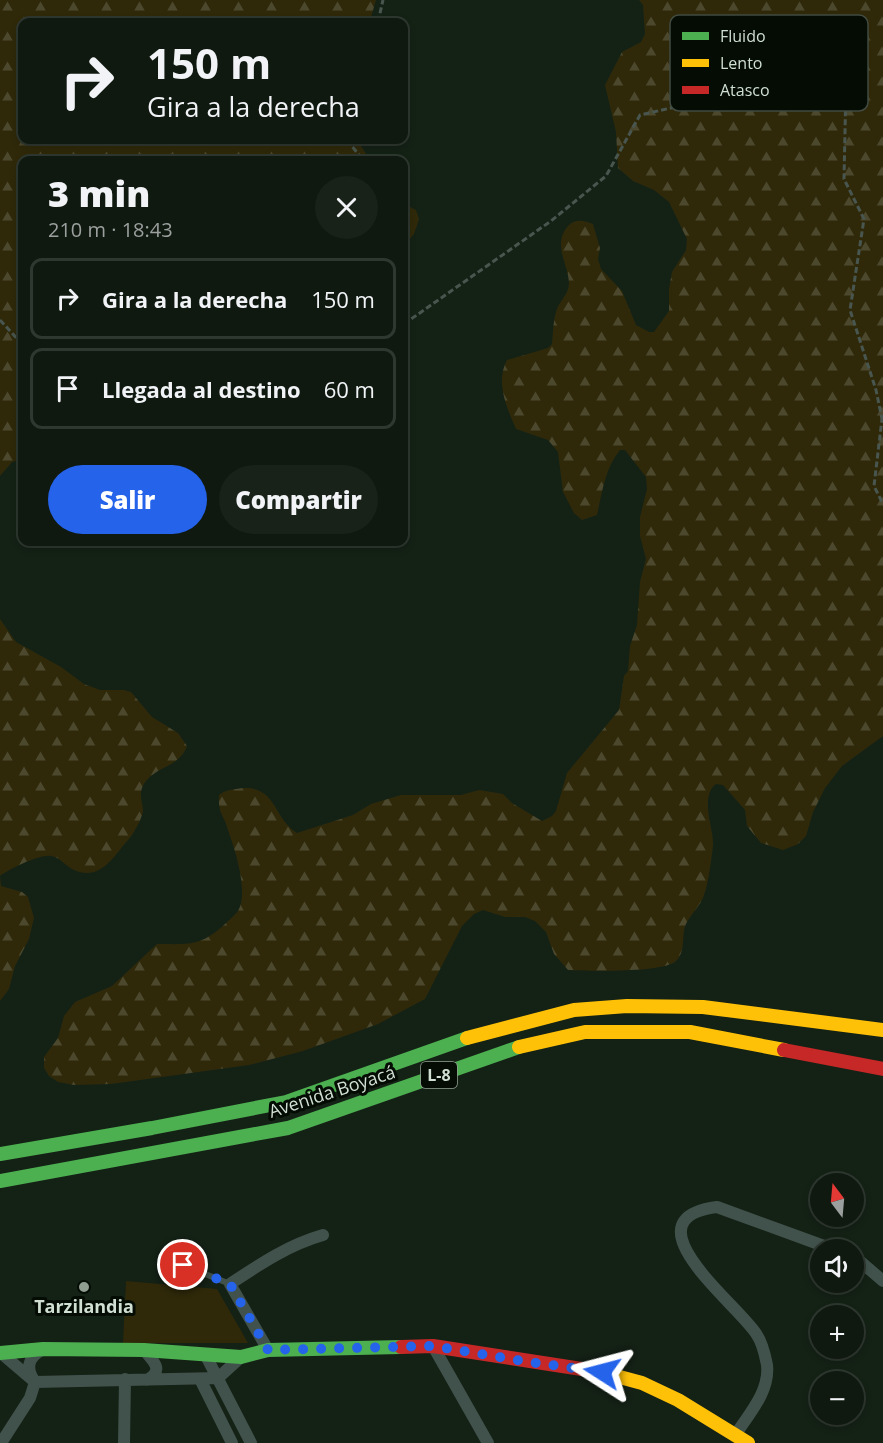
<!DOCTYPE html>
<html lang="es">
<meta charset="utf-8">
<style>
body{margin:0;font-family:"Open Sans",sans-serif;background:#182219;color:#f1f3f6;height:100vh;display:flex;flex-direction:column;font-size:22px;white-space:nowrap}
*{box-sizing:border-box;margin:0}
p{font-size:20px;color:#9ba09f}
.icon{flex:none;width:33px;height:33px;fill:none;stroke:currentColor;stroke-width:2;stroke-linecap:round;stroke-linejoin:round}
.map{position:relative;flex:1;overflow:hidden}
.details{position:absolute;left:18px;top:156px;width:390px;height:390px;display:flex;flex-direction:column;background:#0f1910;border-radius:12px;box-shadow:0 3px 9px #0003,0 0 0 2px #2f3830}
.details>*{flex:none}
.top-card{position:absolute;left:18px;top:18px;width:390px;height:126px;border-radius:12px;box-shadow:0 3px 9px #0003,0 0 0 2px #2f3830;background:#0f1910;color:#f1f3f6;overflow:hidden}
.needle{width:39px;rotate:344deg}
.fabs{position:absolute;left:810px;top:1173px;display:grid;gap:12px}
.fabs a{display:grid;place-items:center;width:54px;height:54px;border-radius:50%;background:#0f1910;box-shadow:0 3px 9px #0003,0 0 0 2px #2f3830;font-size:30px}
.pin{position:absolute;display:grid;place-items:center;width:51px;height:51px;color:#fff;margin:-26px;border:3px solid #fff;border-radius:50%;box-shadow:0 2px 6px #0007}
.me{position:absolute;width:66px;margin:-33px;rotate:279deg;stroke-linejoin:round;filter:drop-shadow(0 0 4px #0008)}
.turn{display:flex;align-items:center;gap:21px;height:126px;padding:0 30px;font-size:27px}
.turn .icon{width:78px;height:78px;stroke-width:2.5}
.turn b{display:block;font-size:42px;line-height:51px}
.round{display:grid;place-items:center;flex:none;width:63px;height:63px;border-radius:32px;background:#182219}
.summary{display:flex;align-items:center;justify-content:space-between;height:102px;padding:0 30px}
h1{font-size:36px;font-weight:800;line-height:45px}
.primary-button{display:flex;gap:12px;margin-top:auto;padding:12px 30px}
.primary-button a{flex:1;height:69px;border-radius:36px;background:#2563eb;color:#fff;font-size:24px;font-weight:800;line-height:69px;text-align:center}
.primary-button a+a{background:#182219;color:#f1f3f6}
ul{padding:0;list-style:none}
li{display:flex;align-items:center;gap:18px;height:81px;margin:0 12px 9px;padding:0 18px;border:3px solid #2f3830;border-radius:12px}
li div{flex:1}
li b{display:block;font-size:22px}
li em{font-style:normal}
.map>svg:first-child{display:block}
.forest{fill:url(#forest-firs)}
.park{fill:#2f290a}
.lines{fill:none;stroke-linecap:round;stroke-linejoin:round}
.path{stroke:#48564f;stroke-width:3;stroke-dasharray:6 3;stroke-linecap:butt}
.lane{stroke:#41524c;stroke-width:6}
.street{stroke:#41524c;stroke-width:12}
.fast{stroke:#4caf50;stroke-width:14}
.slow{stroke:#ffc107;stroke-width:14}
.jam{stroke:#c62828;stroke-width:14}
.route{stroke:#2563eb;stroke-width:10;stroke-dasharray:0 18}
.poi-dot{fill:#8f9c90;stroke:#040c04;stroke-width:2}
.labels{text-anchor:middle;stroke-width:6;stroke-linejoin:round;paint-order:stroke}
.shield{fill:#040c04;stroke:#94a094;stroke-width:1.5}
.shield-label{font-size:16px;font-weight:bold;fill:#d1dfd2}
.street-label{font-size:18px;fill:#d1dfd2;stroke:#040c04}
.poi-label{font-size:18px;font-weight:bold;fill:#d1dfd2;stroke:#040c04}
.key{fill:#040c04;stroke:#424b42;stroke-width:1.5}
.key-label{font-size:16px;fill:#d1dfd2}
</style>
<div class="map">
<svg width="883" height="1443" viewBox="0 0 883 1443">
<defs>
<pattern id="forest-firs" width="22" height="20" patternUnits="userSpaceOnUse" patternTransform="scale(1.5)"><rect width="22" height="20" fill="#2f290a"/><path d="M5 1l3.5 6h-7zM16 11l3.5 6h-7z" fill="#4c482d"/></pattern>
</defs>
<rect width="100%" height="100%" fill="#142115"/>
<!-- forest -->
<path class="forest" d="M 0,0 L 376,0 L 371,17 L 372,22 L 22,22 L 22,140 L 357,140 L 370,160 L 22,160 L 22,459 L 12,462 L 0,476 Z
M 639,0 L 883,0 L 883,736 L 842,766 L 825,788 L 813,812 L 806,836 L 798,844 L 783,850 L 761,843 L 747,826 L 745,810 L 723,785 L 716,784 C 699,797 714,828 713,846 C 711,861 709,881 704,895 C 701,905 692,913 687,922 C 680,934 687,950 676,961 C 664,973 588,971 568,970 L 554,954 L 546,932 L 535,921 L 525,917 L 505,917 L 483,910 L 474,914 L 462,926 L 425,999 L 378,1024 L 303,1051 L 249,1065 L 111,1084 L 74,1085 L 58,1082 L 49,1076 L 44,1068 L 44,1057 L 58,1038 L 64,1016 L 75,1002 L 112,986 L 157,944 C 189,944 200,947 225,924 C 229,920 235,915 238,911 C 249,892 235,850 228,830 C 224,814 218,815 219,795 C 224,791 229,790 236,789 C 277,782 272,818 297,833 L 353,815 L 371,804 L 401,795 L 461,795 L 479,790 L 503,794 L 512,803 L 542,821 L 552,816 L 556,811 L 567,773 L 619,710 L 624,676 L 628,671 L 630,646 L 637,625 L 640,582 L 646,559 L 640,536 L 640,517 L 647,489 L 646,477 L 625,450 L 620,450 C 605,468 602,493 597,515 L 582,520 L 574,513 L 563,492 L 558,452 L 548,440 L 516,429 C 507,408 495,382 507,360 L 548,348 L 552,344 C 553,334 553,322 556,312 C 558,302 569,295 569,283 C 568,262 552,245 568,226 C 575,218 585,221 593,224 L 600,248 L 598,259 L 601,269 L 622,291 L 636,325 L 649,332 L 654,332 L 669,311 L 669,289 L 672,272 L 686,250 L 687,239 L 669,202 L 654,190 L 633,181 L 618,168 L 616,132 L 605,85 L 622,52 L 641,42 L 645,34 L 643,5 Z
M 404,204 L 416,210 L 419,219 L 414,234 L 404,246 Z
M 0,619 L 16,642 L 61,667 L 84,684 L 100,690 L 124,690 L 131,692 L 152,717 L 178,733 L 187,746 C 178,770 152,765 142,788 C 139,796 143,804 143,811 C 142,816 139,824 136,828 C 133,835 127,841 122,847 C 110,863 96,880 74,870 C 65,866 60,857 51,856 C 40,854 9,869 0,876 L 1,886 L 22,892 L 28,897 L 34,918 L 29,939 L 15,966 L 9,989 L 0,1001 Z"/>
<!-- park -->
<path class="park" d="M 126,1281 L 217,1289 L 248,1343 L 123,1343 Z"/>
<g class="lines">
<!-- path -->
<path class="path" d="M 378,22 L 383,0
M 347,140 L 363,160
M 0,320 L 22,344
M 404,324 L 551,221 L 606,176 L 640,115 L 723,96 L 749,66 L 812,49 L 846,86 L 844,179 L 864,219 L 850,310 L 876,390 L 882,419
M 883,421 L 882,419 L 874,486 L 883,504"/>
<!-- lane -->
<path class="lane" d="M 183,1265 L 230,1284"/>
<!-- street -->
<path class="street" d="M 854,1256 L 883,1281
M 433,1346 L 488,1443
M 144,1350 C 153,1361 165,1370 147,1380
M 268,1350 L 230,1284 C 260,1264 288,1245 323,1235
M 1,1353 L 35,1382 L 218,1378 L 241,1357
M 205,1354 L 251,1443
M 200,1379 L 232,1443
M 736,1434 C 749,1414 770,1391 767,1365 C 765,1355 763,1344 757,1335 C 740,1306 623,1219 717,1207 L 835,1250
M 1,1443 L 30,1398 L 35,1382 C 26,1369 27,1358 42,1350
M 124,1443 L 125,1379"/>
<!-- fast -->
<path class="fast" d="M 0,1154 L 152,1128 L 286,1102 L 467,1038
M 0,1181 L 288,1128 L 519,1047
M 0,1353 L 43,1349 L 144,1350 L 241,1357 L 268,1350 L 401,1347"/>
<!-- slow -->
<path class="slow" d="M 467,1038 L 574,1010 L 627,1006 L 703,1007 L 883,1030
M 519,1047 L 585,1032 L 690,1032 L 784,1050
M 601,1372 L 642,1383 L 678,1400 L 748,1443"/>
<!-- jam -->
<path class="jam" d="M 784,1050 L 883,1069
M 401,1347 L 433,1346 L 601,1372"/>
</g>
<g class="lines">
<!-- route -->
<path class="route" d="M 183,1265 L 230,1284 L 268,1350 L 433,1346 L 522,1361 L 602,1372"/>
</g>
<!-- markers -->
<circle class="poi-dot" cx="84" cy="1287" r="6"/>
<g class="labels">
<!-- shield labels -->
<rect class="shield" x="421" y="1062" width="36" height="26" rx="4.5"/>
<g class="shield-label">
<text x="439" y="1081">L-8</text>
</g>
<!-- street labels -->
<g class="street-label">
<text transform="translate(332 1092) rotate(-18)" y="6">Avenida Boyacá</text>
</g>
<!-- poi labels -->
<g class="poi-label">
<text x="84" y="1313">Tarzilandia</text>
</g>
</g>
<!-- legend -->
<rect x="670" y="15" width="198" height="96" rx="9" class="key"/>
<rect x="682" y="32" width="27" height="8" fill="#4caf50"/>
<rect x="682" y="59" width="27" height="8" fill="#ffc107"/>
<rect x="682" y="86" width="27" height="8" fill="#c62828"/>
<g class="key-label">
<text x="720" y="42">Fluido</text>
<text x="720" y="69">Lento</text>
<text x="720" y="96">Atasco</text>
</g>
</svg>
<div class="fabs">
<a><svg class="needle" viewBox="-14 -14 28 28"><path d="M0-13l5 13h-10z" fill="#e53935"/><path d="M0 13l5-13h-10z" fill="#9ba09f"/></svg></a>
<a><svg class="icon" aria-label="sound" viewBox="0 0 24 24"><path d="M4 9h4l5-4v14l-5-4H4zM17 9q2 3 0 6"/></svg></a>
<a>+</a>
<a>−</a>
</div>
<div class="pin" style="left:183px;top:1265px;background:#d93025"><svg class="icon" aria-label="arrive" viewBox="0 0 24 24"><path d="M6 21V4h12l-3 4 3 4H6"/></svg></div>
<svg class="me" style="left:602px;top:1372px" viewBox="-20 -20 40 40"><path d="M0-17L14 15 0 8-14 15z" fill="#2563eb" stroke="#fff" stroke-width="4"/></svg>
<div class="top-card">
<div class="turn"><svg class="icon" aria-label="right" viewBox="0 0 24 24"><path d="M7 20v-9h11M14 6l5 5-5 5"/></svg><div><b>150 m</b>Gira a la derecha</div></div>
</div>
<section class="details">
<div class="summary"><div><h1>3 min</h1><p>210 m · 18:43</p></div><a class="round"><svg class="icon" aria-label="close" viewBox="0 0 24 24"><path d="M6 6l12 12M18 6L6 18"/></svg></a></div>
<ul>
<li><svg class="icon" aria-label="right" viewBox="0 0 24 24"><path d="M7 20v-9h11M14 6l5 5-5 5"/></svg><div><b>Gira a la derecha</b></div><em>150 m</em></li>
<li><svg class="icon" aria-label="arrive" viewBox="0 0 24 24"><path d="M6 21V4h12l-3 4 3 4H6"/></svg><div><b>Llegada al destino</b></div><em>60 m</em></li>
</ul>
<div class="primary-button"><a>Salir</a><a>Compartir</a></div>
</section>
</div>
